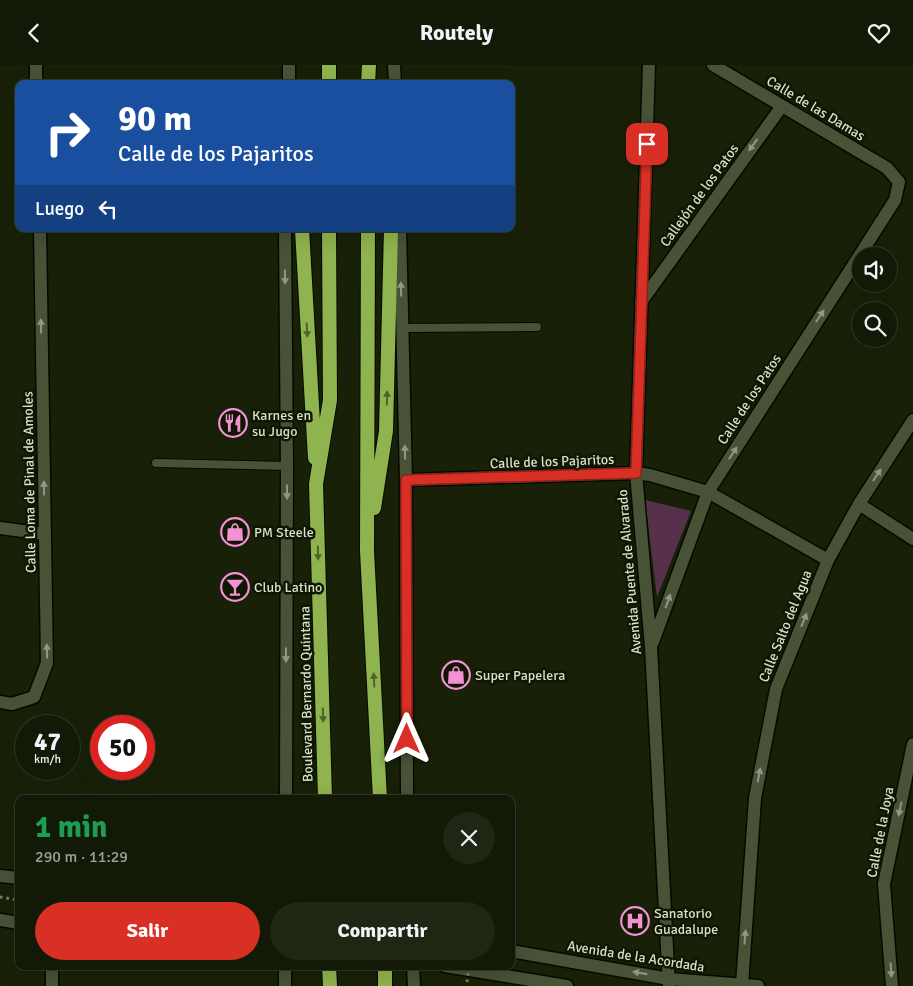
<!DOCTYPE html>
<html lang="es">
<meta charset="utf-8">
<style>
body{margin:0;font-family:Signika,sans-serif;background:#1f2614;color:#f1f3f6;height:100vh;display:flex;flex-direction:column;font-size:19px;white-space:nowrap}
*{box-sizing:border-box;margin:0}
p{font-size:16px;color:#9ca09b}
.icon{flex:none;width:28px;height:28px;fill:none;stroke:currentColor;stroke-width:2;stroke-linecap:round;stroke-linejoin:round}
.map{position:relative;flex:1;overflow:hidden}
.details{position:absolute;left:15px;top:730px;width:500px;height:175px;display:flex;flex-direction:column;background:#121906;border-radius:10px;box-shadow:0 5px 20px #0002,0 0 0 1px #313828}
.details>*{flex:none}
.hud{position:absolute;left:15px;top:15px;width:500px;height:152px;border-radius:10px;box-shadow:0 5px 20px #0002,0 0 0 1px #313828;background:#1a4fa0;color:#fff;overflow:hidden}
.buttons{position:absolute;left:852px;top:182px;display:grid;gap:10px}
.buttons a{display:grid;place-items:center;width:45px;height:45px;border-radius:50%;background:#121906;box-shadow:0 5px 20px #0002,0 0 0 1px #313828;font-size:25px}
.speed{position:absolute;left:15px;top:650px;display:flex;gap:10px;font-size:25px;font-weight:700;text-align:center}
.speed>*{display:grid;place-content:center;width:65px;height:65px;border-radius:50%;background:#121906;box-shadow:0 5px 20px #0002,0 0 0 1px #313828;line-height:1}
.speed small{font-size:12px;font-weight:400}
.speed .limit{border:8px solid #d22;background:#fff;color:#111}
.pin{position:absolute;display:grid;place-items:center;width:42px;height:42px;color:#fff;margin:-21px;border-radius:10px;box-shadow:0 2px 8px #0006}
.me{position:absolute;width:55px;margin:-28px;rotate:0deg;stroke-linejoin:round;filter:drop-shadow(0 0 4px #0008)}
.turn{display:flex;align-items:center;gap:18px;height:105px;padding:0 20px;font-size:22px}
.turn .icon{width:65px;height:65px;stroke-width:2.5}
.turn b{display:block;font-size:35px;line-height:42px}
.then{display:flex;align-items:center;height:48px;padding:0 20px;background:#0003;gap:10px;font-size:19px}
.round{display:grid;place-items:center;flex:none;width:52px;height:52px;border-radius:26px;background:#1f2614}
.overview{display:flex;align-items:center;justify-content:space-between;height:85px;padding:0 20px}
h1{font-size:30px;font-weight:700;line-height:38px;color:#1e9e55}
.button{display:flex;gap:10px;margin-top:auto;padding:10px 20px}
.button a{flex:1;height:58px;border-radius:30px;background:#d93025;color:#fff;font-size:20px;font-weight:700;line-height:58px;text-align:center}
.button a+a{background:#1f2614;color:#f1f3f6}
header{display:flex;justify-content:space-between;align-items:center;height:65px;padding:0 20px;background:#121906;font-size:22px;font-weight:700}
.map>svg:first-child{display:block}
.green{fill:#57314c}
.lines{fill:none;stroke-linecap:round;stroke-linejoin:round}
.service-casing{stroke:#040a00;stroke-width:10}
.minor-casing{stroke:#040a00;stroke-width:15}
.tertiary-casing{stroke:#040a00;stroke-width:15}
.secondary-casing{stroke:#040a00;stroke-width:15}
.trunk-casing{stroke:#040a00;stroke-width:16}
.path{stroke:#78806b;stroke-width:3;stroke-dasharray:2.5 4;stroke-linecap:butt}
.service{stroke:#475237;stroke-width:8}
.minor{stroke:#475237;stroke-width:12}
.tertiary{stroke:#475237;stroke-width:12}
.secondary{stroke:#475237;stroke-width:12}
.trunk{stroke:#8fb34e;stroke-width:14}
.path-bridge{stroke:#78806b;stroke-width:3;stroke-dasharray:2.5 4;stroke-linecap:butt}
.oneway{fill:#909883}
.oneway2{fill:#4f6528}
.route-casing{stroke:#8d1f18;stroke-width:12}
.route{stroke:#d93025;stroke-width:9}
.labels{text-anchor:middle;stroke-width:5;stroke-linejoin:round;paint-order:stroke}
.street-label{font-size:14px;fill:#d8dfcf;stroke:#0f1701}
.poi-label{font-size:14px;fill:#d8dfcf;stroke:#0f1701;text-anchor:start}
</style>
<header><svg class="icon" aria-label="back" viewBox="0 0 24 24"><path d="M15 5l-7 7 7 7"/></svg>Routely<svg class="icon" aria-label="heart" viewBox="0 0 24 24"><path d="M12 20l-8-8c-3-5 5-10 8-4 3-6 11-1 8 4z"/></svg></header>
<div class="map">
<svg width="913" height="921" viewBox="0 0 913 921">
<rect width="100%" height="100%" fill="#182108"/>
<!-- green -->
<path class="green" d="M 645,435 L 691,446 L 657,532 Z"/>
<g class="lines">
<defs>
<path id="service" d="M 402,263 L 537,262
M 156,398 L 287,401"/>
<path id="minor" d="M 36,0 L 36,19
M 649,0 L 636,408 L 651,582 L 669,921
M 641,237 L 782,41
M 406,415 L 636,408 L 650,410 L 708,427 L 828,495
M 859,439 L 913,474
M 0,463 L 45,469
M 653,577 L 708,427 L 895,135 L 899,117 L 887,103 L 713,0
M 0,637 L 12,639 L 34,632 L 47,598 L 40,164
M 52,901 L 52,921
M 742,920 L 755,733 L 776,624 L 828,495 L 859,439 L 913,355
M 892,921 L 884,819 L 913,679"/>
<path id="tertiary" d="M 0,811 L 19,813
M 0,855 L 19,858
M 511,886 L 669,914 L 758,921
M 445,901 L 567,921"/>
<path id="secondary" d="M 289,0 L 289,19
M 394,0 L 395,19
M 285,164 L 287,401 L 286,734
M 400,164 L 406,415 L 407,734
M 285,901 L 285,921
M 413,901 L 414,921"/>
<path id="trunk" d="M 329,0 L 329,19
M 368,19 L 369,0
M 302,164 L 315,393
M 368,164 L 367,486 L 380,734
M 374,443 L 386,366 L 391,164
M 325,734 L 316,419 L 330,335 L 329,164
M 329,901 L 330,921
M 385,901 L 385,921"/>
</defs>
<!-- service casing -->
<use href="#service" class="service-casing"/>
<!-- minor casing -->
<use href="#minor" class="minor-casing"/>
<!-- tertiary casing -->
<use href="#tertiary" class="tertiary-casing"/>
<!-- secondary casing -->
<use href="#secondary" class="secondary-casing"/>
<!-- trunk casing -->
<use href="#trunk" class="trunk-casing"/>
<!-- path -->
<path class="path" d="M 0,832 L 19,835"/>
<!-- service -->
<use href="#service" class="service"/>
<!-- minor -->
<use href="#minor" class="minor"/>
<!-- tertiary -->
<use href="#tertiary" class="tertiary"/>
<!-- secondary -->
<use href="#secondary" class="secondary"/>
<!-- trunk -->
<use href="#trunk" class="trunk"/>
<!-- path-bridge -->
<path class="path-bridge" d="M 467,917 L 469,901"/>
</g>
<!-- one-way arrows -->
<defs><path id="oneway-solid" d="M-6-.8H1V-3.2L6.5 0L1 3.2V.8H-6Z" transform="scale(1.25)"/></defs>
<g class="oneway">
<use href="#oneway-solid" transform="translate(753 80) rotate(126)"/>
<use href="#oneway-solid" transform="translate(285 212) rotate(89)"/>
<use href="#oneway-solid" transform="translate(401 224) rotate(-91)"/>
<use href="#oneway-solid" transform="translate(820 251) rotate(-57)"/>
<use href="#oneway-solid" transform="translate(41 261) rotate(-91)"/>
<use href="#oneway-solid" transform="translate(405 387) rotate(-91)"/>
<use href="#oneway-solid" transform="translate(733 388) rotate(-57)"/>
<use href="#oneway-solid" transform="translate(877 410) rotate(-57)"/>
<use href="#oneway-solid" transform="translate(44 423) rotate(-91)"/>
<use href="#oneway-solid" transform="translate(287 427) rotate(90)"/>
<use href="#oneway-solid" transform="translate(668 536) rotate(-70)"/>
<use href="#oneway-solid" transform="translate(804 555) rotate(-68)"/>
<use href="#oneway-solid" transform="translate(47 586) rotate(-91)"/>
<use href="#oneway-solid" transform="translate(286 590) rotate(90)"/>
<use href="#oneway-solid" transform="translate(759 710) rotate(-79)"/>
<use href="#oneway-solid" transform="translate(900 744) rotate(102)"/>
<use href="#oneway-solid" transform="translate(745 872) rotate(-86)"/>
<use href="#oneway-solid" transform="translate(891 905) rotate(86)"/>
<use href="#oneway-solid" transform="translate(640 908) rotate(-170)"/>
</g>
<g class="oneway2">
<use href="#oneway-solid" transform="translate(307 265) rotate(87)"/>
<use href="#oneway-solid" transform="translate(387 333) rotate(-89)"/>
<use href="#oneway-solid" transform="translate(318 488) rotate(89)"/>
<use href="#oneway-solid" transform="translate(374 615) rotate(-93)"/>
<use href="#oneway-solid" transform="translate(323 650) rotate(89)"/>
</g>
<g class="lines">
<defs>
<path id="route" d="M 407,674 L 406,415 L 636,408 L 647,79"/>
</defs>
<!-- route casing -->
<use href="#route" class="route-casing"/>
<!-- route -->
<use href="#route" class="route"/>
</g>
<!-- icons -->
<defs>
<symbol id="restaurant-ring" viewBox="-11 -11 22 22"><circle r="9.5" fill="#0f1701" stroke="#f391d6" stroke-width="1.5"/><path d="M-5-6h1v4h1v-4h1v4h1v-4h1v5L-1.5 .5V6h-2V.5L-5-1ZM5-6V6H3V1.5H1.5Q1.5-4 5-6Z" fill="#f391d6"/></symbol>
<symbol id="shop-ring" viewBox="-11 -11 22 22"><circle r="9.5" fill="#0f1701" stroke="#f391d6" stroke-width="1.5"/><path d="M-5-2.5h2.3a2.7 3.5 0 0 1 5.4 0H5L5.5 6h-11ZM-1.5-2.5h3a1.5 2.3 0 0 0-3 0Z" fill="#f391d6"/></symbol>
<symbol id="bar-ring" viewBox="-11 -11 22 22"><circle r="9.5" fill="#0f1701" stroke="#f391d6" stroke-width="1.5"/><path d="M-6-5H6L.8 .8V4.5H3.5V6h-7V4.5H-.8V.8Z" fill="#f391d6"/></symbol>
<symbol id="hospital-ring" viewBox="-11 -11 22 22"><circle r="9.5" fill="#0f1701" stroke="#f391d6" stroke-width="1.5"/><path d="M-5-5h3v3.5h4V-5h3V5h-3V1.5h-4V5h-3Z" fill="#f391d6"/></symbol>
</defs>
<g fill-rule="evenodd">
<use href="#restaurant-ring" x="217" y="342" width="32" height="32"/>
<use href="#shop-ring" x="219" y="451" width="32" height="32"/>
<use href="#bar-ring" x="219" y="506" width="32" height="32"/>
<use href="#shop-ring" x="440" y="594" width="32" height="32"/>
<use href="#hospital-ring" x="619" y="840" width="32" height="32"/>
</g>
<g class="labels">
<!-- street labels -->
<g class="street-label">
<text transform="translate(816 43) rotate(31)" y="5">Calle de las Damas</text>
<text transform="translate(699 130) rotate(-54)" y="5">Callejón de los Patos</text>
<text transform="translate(749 334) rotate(-57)" y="5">Calle de los Patos</text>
<text transform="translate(552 396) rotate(-2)" y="5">Calle de los Pajaritos</text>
<text transform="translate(29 417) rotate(-91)" y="5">Calle Loma de Pinal de Amoles</text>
<text transform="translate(629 507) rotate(-95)" y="5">Avenida Puente de Alvarado</text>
<text transform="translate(785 561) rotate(-68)" y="5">Calle Salto del Agua</text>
<text transform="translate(306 629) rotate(-91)" y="5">Boulevard Bernardo Quintana</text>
<text transform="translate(880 767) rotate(-79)" y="5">Calle de la Joya</text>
<text transform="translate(636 891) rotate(9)" y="5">Avenida de la Acordada</text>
</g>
<!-- poi labels -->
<g class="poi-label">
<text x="252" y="355">Karnes en<tspan x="252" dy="16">su Jugo</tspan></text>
<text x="254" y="472">PM Steele</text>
<text x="254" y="527">Club Latino</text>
<text x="475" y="615">Super Papelera</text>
<text x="654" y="853">Sanatorio<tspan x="654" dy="16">Guadalupe</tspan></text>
</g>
</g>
</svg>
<div class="buttons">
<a><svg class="icon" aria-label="sound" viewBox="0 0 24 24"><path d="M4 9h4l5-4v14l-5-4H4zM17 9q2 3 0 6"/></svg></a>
<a><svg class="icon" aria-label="search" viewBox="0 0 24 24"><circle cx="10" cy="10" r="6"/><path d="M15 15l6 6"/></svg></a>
</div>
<div class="speed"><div>47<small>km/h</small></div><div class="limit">50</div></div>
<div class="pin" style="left:647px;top:79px;background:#d93025"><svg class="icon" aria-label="arrive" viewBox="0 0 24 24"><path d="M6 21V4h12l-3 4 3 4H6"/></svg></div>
<svg class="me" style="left:407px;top:674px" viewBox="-20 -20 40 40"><path d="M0-17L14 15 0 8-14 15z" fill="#d93025" stroke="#fff" stroke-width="4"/></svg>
<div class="hud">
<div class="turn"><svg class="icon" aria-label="right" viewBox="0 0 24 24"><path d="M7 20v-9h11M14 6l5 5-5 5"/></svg><div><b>90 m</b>Calle de los Pajaritos</div></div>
<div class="then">Luego<svg class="icon" aria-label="left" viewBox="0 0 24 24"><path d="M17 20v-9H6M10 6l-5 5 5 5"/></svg></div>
</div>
<section class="details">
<div class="overview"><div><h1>1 min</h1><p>290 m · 11:29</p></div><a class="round"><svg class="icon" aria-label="close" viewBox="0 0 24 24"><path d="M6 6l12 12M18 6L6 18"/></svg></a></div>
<div class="button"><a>Salir</a><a>Compartir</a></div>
</section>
</div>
